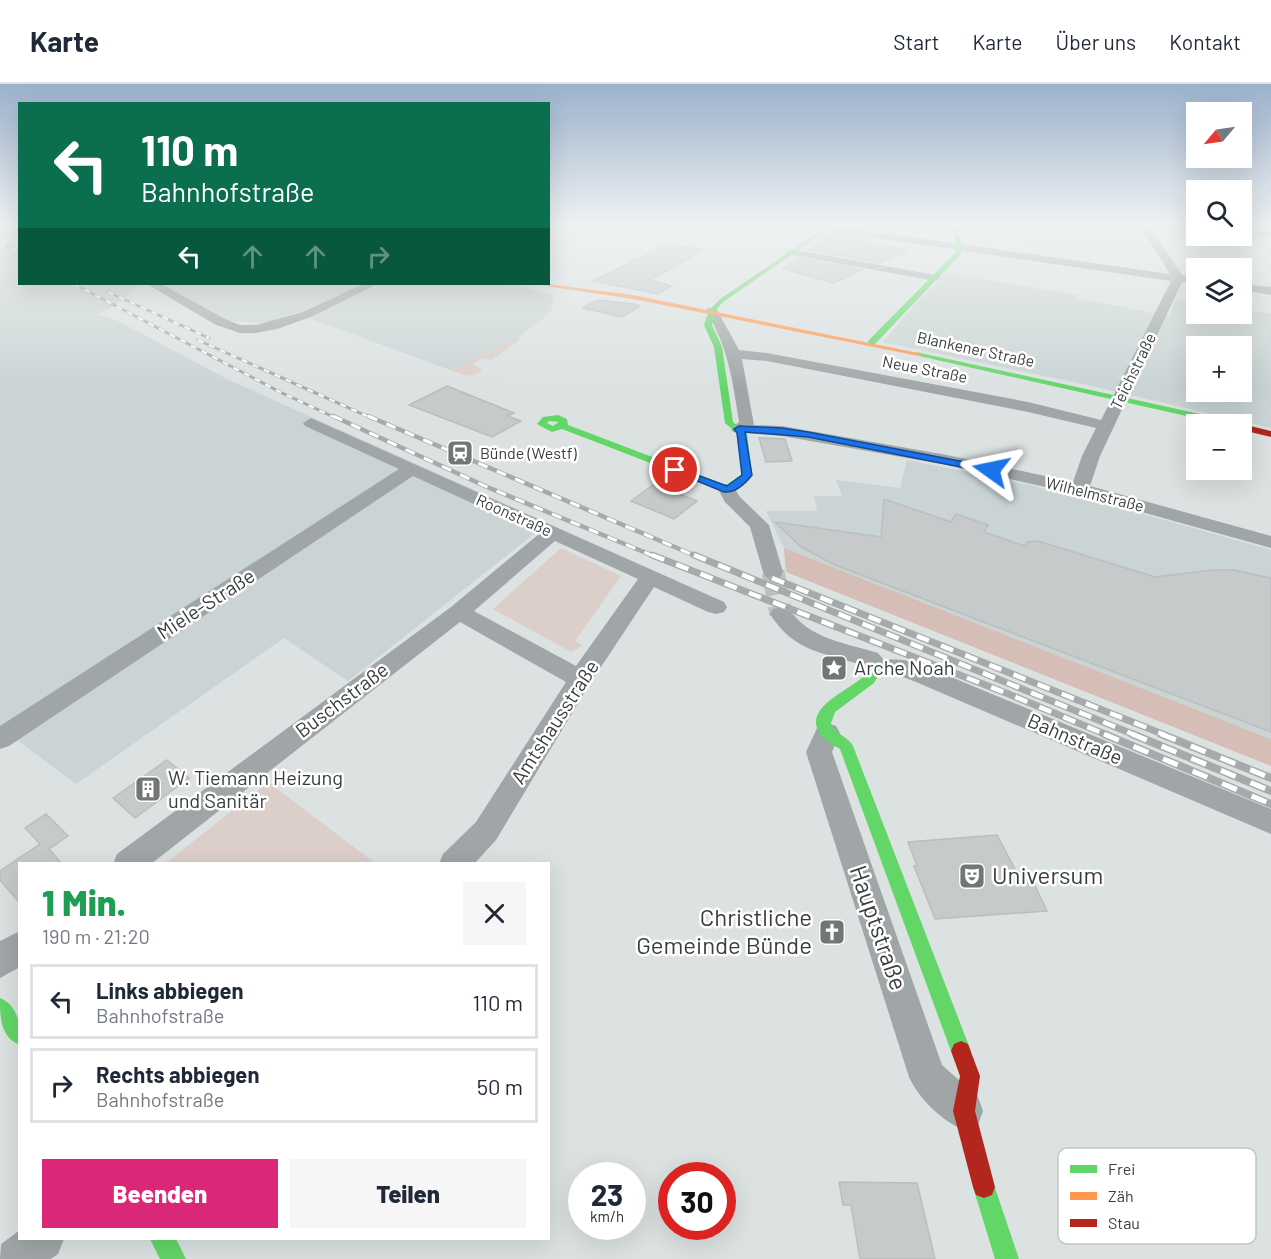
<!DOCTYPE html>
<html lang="de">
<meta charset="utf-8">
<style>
body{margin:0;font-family:Barlow,sans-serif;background:#f6f6f7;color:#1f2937;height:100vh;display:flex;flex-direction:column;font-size:22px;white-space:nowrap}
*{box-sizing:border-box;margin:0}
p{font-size:20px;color:#747a83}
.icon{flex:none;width:33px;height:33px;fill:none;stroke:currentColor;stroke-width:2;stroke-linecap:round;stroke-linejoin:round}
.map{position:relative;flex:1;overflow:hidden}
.details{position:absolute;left:18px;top:778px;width:532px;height:378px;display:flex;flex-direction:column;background:#fff;border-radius:0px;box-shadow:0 6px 24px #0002}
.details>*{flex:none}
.guide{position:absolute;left:18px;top:18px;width:532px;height:183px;border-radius:0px;box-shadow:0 6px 24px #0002;background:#0b6e4f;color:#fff;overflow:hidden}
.needle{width:39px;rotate:241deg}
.controls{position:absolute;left:1186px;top:18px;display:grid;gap:12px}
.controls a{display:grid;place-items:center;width:66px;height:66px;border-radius:0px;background:#fff;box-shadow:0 6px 24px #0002;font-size:30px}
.speed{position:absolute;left:568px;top:1078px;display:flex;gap:12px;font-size:30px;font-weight:700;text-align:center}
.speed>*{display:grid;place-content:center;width:78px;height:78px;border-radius:50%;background:#fff;box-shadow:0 6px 24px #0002;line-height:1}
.speed small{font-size:15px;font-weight:400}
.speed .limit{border:9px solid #d22;background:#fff;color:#111}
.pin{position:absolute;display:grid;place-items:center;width:51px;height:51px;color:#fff;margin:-26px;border:3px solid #fff;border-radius:50%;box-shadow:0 2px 6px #0007}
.me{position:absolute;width:66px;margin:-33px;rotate:282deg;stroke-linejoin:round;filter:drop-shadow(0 0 4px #0008)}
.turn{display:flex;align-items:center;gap:21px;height:126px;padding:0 24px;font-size:27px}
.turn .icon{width:78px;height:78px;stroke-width:2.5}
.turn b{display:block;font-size:42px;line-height:51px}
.lanes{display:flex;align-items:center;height:57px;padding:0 24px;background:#0003;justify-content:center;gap:30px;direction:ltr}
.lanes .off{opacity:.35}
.round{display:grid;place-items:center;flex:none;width:63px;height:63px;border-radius:0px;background:#f6f6f7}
.head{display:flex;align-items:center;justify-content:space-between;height:102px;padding:0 24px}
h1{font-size:36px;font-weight:800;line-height:45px;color:#1e9e55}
.primary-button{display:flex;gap:12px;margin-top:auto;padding:12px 24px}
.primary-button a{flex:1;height:69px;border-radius:0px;background:#db2777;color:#fff;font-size:24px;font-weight:800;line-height:69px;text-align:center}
.primary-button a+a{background:#f6f6f7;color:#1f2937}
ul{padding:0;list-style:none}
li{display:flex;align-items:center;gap:18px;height:75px;margin:0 12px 9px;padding:0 12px;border:3px solid #e0e1e3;border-radius:0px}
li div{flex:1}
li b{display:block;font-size:22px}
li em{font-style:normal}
header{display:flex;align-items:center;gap:36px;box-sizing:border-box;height:84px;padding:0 30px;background:#fff;border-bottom:2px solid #e0e1e3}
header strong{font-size:28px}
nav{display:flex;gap:33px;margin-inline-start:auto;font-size:21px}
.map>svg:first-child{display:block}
.built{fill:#cad4d4;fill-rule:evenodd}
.green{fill:#dccfc9}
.forest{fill:#d4beb6}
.building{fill:#c6caca;stroke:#babebe;stroke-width:1.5}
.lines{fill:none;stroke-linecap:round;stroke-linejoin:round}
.street-tunnel{stroke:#bcc0c0;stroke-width:23;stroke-dasharray:23 11;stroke-linecap:butt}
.street{fill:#a0a6a7;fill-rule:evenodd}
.fast{fill:#63d668;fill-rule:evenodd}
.slow{fill:#ff974d;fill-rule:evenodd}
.jam{fill:#b3261e;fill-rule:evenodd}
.rail-far3-casing{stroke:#a5aaaa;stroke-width:3}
.rail-far2-casing{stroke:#a5aaaa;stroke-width:4.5}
.rail-far1-casing{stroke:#a5aaaa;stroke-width:7}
.rail-casing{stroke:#a5aaaa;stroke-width:8}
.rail-far3{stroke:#fff;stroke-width:2;stroke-dasharray:6;stroke-linecap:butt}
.rail-far2{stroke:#fff;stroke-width:3;stroke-dasharray:10;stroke-linecap:butt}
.rail-far1{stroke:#fff;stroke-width:4.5;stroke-dasharray:13;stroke-linecap:butt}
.rail{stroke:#fff;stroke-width:5;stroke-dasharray:16;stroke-linecap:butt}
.route{fill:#1a73e8;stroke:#114b97;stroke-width:1.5}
.labels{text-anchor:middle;stroke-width:5;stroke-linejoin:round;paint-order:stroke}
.far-street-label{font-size:16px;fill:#3b3d3d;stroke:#fff}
.far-poi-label{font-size:16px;fill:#3b3d3d;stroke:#fff;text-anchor:start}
.street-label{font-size:20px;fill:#3b3d3d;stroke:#fff}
.poi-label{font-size:20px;fill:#3b3d3d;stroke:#fff;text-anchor:start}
.near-poi-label{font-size:24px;fill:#3b3d3d;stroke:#fff;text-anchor:start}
.near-street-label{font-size:24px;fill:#3b3d3d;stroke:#fff}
.key{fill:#fff;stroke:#c4c5c5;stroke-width:1.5}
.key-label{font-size:16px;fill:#3b3d3d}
</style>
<header>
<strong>Karte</strong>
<nav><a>Start</a><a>Karte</a><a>Über uns</a><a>Kontakt</a></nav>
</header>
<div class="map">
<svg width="1271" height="1175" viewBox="0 0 1271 1175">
<rect width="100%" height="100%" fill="#dce1e1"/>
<!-- built -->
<path class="built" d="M 0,141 L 19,141 L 20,200 L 141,200 L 108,226 L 96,230 L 118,237 L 229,296 L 548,439 L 348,597 L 284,554 L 76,700 L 2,645 L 0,646 Z
M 946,189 L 1078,211 L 1077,214 L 1169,232 L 1176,215 L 1197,218 L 1197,230 L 1242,230 L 1242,225 L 1271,230 L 1271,344 L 1092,302 L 883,258 L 916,219 ZM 1197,262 L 1242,262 L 1242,308 L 1197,308 Z
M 160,200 L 508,200 L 554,211 L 551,228 L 515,256 L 450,286 L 295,229 L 266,239 L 228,237 Z
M 907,376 L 1030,401 L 1136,428 L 1271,466 L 1271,655 L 784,464 L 766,427 L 817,427 L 814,412 L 842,412 L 836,396 L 900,404 Z"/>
<!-- green -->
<path class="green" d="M 517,254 L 521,255 L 492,276 L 483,274 L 472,281 L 482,285 L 479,289 L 467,292 L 450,286 Z
M 561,464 L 621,492 L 575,557 L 583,561 L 571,568 L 493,525 Z
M 268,698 L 376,780 L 165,780 Z"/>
<!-- forest -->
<path class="forest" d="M 784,464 L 1271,655 L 1271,682 L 786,488 Z"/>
<!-- building -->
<path class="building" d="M 833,150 L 870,156 L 865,159 L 907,166 L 879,179 L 810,166 Z
M 668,160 L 704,166 L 650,196 L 671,202 L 658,210 L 593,197 Z
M 799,174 L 862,186 L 834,199 L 784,185 Z
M 598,216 L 633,220 L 640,222 L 622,233 L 583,224 Z
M 447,302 L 514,329 L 507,332 L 521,337 L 492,353 L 409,321 Z
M 759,354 L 785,355 L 792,377 L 766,378 Z
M 654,400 L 697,417 L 674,435 L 631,417 Z
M 884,415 L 951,438 L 956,430 L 988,441 L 984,448 L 1025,462 L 1027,458 L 1038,457 L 1155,493 L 1213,486 L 1234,486 L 1271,494 L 1271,648 L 835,481 L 801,463 L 775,438 L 881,453 Z
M 167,676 L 189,694 L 135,734 L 113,714 Z
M 46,730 L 68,752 L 49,765 L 62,780 L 20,780 L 20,819 L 0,796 L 0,787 L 40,760 L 25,744 Z
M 997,751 L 1016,787 L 1029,789 L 1047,827 L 935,835 L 914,782 L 917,782 L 908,758 Z
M 839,1098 L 917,1099 L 935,1175 L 860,1175 L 851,1121 L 843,1121 Z"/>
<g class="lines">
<!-- street-tunnel -->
<path class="street-tunnel" d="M 773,488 L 781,530"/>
<!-- street -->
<path class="street" d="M 802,141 L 827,141 L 1170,190 L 1139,141 L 1149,141 L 1182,191 L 1197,194 L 1197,200 L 1182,198 L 1100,372 L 1090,402 L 1271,452 L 1271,464 L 1077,410 L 947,381 L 782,352 L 733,348 L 731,345 L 739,338 C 733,298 728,262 706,227 L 708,224 L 716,224 L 739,266 L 767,269 L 1028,318 L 1101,336 L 1171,197 L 807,144 ZM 742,275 L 767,277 L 1028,328 L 1096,344 L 1082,372 L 1073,398 L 947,371 L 782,342 L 754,341 Z
M 1182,141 L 1197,141 L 1197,145 L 1184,143 Z
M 1242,144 L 1271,147 L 1271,153 L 1242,150 Z
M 791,165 L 935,191 L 941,194 L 935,197 L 787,170 L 786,168 Z
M 147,200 L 161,200 L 225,235 L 240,241 L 256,241 L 303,228 L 363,200 L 377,200 L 311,233 L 277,245 L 256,249 L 240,249 L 216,241 Z
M 1242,200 L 1271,203 L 1271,211 L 1242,206 Z
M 311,334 L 724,518 L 727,523 L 724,528 L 716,530 L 708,528 L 654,503 L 589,601 L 496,756 L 474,780 L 439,780 L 443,770 L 476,738 L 566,598 L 460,538 L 151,780 L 113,780 L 117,770 L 451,523 L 539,450 L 413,392 L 9,662 L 0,665 L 0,642 L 399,385 L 305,342 L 303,339 ZM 555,457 L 638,495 L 576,582 L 474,527 Z
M 727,400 L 733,401 L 739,412 L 769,441 L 783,488 L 780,493 L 773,494 L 766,493 L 763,488 L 750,443 L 725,418 L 718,405 L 721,401 Z
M 781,523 L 789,525 C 809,555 846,559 878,569 L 883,575 L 904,576 L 934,586 L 1271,725 L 1271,750 L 916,598 L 903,593 L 868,589 L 862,581 C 822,568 794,568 770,530 L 773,525 Z
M 827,639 L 836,642 L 840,649 L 832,668 L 942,981 L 978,1013 L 983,1027 L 978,1041 L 964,1046 C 942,1037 919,1015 909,993 L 806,668 L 818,642 Z
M 20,847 L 20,883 L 0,894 L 0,857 Z
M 20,1146 L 20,1155 L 64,1155 L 58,1170 L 51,1175 L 0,1175 L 1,1160 Z"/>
<!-- fast -->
<path class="fast" d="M 828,141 L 835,141 L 723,218 L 715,227 L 712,241 L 722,263 L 733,338 L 747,349 L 752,391 L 731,407 L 723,407 L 562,345 L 552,348 L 537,340 L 543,333 L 558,331 L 567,335 L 568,341 L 726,401 L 742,390 L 738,350 L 725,339 L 714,263 L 704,241 L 709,227 L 719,216 ZM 549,337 L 559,338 L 553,342 L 547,339 Z
M 950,141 L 956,141 L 963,163 L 960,171 L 874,261 L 868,261 L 868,257 L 954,170 L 957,163 Z
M 916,268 L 1232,337 L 1236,340 L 1222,340 L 919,272 L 915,270 Z
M 876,578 L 883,583 L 874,599 L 835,628 L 831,639 C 835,651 848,652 853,662 L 971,967 L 968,974 L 961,977 L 954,974 L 951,967 L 840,665 C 835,662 829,659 824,654 C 796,626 849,607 864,592 C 867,588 869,584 871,580 Z
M 0,914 C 20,923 20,942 20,961 C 0,953 0,933 0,914 Z
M 984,1092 L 992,1095 L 1019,1175 L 995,1175 L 973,1103 L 976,1095 Z
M 150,1155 L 176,1155 L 186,1175 L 160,1175 Z"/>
<!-- slow -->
<path class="slow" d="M 533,200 L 547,200 L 633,211 L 923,270 L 919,272 L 633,215 Z"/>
<!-- jam -->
<path class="jam" d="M 1241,340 L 1242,340 L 1271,347 L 1271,353 L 1242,346 Z
M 961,957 L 968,960 L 980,992 L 975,1027 L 995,1103 L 992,1111 L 984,1114 L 976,1111 L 973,1103 L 953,1027 L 960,992 L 951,967 L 954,960 Z"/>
<defs>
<path id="rail-far3" d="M 0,159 L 20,168
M 74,200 L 282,309 L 336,334
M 108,208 L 209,254
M 198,256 L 371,334"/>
<path id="rail-far2" d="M 333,332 L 487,403 L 656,473
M 368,332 L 698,473"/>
<path id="rail-far1" d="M 652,471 L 1006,609 L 1107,651
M 694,471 L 1135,651
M 772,494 L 1165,651"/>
<path id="rail" d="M 1104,650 L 1271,720
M 1132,650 L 1271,707
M 1161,650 L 1271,694"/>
</defs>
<!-- rail-far3 casing -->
<use href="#rail-far3" class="rail-far3-casing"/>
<!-- rail-far2 casing -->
<use href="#rail-far2" class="rail-far2-casing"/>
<!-- rail-far1 casing -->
<use href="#rail-far1" class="rail-far1-casing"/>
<!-- rail casing -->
<use href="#rail" class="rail-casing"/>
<!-- rail-far3 -->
<use href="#rail-far3" class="rail-far3"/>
<!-- rail-far2 -->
<use href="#rail-far2" class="rail-far2"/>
<!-- rail-far1 -->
<use href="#rail-far1" class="rail-far1"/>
<!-- rail -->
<use href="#rail" class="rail"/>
</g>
<!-- sky -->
<linearGradient id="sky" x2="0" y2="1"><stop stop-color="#9bb1cc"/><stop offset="0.46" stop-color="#eff2f2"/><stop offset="1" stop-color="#eff2f2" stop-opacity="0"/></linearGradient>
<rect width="1271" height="306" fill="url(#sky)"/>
<!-- route -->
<path class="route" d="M 739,342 L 782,344 L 808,348 L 991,383 L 996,386 L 991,389 L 808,353 L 745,348 L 752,391 C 745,400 735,409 724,408 L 670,386 L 678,384 L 727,402 L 742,391 L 737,349 L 734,345 Z"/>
<!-- icons -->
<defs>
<symbol id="station-square" viewBox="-11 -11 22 22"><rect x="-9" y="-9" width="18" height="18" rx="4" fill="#737676" stroke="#fff"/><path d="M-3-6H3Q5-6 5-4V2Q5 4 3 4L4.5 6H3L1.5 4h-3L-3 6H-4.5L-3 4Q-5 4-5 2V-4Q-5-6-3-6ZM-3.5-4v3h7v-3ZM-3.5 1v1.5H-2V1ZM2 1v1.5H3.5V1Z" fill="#fff"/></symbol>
<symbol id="sight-square" viewBox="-11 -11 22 22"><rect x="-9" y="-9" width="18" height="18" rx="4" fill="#737676" stroke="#fff"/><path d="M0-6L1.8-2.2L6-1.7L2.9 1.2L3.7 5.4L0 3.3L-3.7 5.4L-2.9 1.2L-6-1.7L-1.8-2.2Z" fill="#fff"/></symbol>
<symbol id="building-square" viewBox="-11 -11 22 22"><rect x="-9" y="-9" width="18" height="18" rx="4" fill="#737676" stroke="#fff"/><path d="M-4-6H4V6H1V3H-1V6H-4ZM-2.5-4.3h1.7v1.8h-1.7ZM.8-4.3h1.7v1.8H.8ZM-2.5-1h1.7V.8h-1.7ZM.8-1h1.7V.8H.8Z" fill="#fff"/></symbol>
<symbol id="theatre-square" viewBox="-11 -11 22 22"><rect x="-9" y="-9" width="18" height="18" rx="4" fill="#737676" stroke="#fff"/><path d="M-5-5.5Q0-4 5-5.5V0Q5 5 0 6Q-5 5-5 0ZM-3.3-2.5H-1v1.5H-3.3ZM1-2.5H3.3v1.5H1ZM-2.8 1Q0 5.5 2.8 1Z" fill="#fff"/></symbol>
<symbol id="church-square" viewBox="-11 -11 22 22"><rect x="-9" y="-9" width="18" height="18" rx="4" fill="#737676" stroke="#fff"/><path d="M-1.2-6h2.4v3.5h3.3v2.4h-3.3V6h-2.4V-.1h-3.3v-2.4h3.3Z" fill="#fff"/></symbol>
</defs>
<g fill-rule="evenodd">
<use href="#station-square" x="445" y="354" width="30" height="30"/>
<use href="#sight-square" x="819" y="569" width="30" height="30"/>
<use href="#building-square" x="133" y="690" width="30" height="30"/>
<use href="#theatre-square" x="957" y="777" width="30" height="30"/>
<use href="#church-square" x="817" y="833" width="30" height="30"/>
</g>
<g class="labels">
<!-- far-street labels -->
<g class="far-street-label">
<text transform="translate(976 265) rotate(12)" y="6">Blankener Straße</text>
<text transform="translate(925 285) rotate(11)" y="6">Neue Straße</text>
<text transform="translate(1133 287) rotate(-64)" y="6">Teichstraße</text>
<text transform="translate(1095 410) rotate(14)" y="6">Wilhelmstraße</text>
<text transform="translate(514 431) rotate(24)" y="6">Roonstraße</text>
</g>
<!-- far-poi labels -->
<g class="far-poi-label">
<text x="480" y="375">Bünde (Westf)</text>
</g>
<!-- street labels -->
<g class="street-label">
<text transform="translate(206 520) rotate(-33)" y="7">Miele-Straße</text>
<text transform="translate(342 616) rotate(-37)" y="7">Buschstraße</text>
<text transform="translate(555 638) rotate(-57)" y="7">Amtshausstraße</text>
<text transform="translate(1075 655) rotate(23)" y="7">Bahnstraße</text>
</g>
<!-- poi labels -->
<g class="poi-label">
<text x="854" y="591">Arche Noah</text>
<text x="168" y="701">W. Tiemann Heizung<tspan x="168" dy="23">und Sanitär</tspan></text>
</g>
<!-- near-poi labels -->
<g class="near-poi-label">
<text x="992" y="800">Universum</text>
<text x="812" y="842" text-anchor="end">Christliche<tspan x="812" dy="28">Gemeinde Bünde</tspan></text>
</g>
<!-- near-street labels -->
<g class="near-street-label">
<text transform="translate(878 844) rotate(71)" y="8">Hauptstraße</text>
</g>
</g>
<!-- legend -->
<rect x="1058" y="1064" width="198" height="96" rx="9" class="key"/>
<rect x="1070" y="1081" width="27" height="8" fill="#63d668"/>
<rect x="1070" y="1108" width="27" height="8" fill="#ff974d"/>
<rect x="1070" y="1135" width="27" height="8" fill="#b3261e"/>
<g class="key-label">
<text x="1108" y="1091">Frei</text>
<text x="1108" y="1118">Zäh</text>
<text x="1108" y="1145">Stau</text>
</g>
</svg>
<div class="controls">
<a><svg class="needle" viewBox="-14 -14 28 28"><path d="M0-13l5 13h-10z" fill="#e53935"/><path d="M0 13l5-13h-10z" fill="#747a83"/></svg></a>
<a><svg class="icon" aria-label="search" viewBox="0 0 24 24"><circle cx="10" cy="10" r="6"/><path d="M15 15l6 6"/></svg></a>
<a><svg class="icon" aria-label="layers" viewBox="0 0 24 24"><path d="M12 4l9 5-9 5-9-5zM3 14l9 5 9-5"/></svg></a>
<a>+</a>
<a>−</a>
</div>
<div class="speed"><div>23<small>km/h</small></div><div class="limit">30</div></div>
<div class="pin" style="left:675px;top:386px;background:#d93025"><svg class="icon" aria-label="arrive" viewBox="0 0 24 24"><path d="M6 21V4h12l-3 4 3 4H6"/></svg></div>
<svg class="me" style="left:991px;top:386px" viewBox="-20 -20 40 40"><path d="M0-17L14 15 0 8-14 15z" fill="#1a73e8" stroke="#fff" stroke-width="4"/></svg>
<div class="guide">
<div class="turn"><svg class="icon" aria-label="left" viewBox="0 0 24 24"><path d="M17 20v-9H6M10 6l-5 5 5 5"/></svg><div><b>110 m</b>Bahnhofstraße</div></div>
<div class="lanes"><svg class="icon" aria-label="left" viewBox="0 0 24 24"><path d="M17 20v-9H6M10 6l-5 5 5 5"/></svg><svg class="icon off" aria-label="ahead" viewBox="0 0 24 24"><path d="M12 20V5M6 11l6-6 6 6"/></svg><svg class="icon off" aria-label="ahead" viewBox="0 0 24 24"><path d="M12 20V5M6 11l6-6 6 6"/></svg><svg class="icon off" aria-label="right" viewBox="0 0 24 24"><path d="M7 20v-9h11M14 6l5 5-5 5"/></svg></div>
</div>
<section class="details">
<div class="head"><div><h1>1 Min.</h1><p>190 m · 21:20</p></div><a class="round"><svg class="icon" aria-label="close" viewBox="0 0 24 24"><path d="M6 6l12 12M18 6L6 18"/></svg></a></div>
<ul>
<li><svg class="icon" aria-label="left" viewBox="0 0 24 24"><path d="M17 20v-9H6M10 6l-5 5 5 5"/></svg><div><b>Links abbiegen</b><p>Bahnhofstraße</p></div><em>110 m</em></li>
<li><svg class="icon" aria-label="right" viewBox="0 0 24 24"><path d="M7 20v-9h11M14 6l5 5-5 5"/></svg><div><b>Rechts abbiegen</b><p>Bahnhofstraße</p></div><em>50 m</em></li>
</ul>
<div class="primary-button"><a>Beenden</a><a>Teilen</a></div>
</section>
</div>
